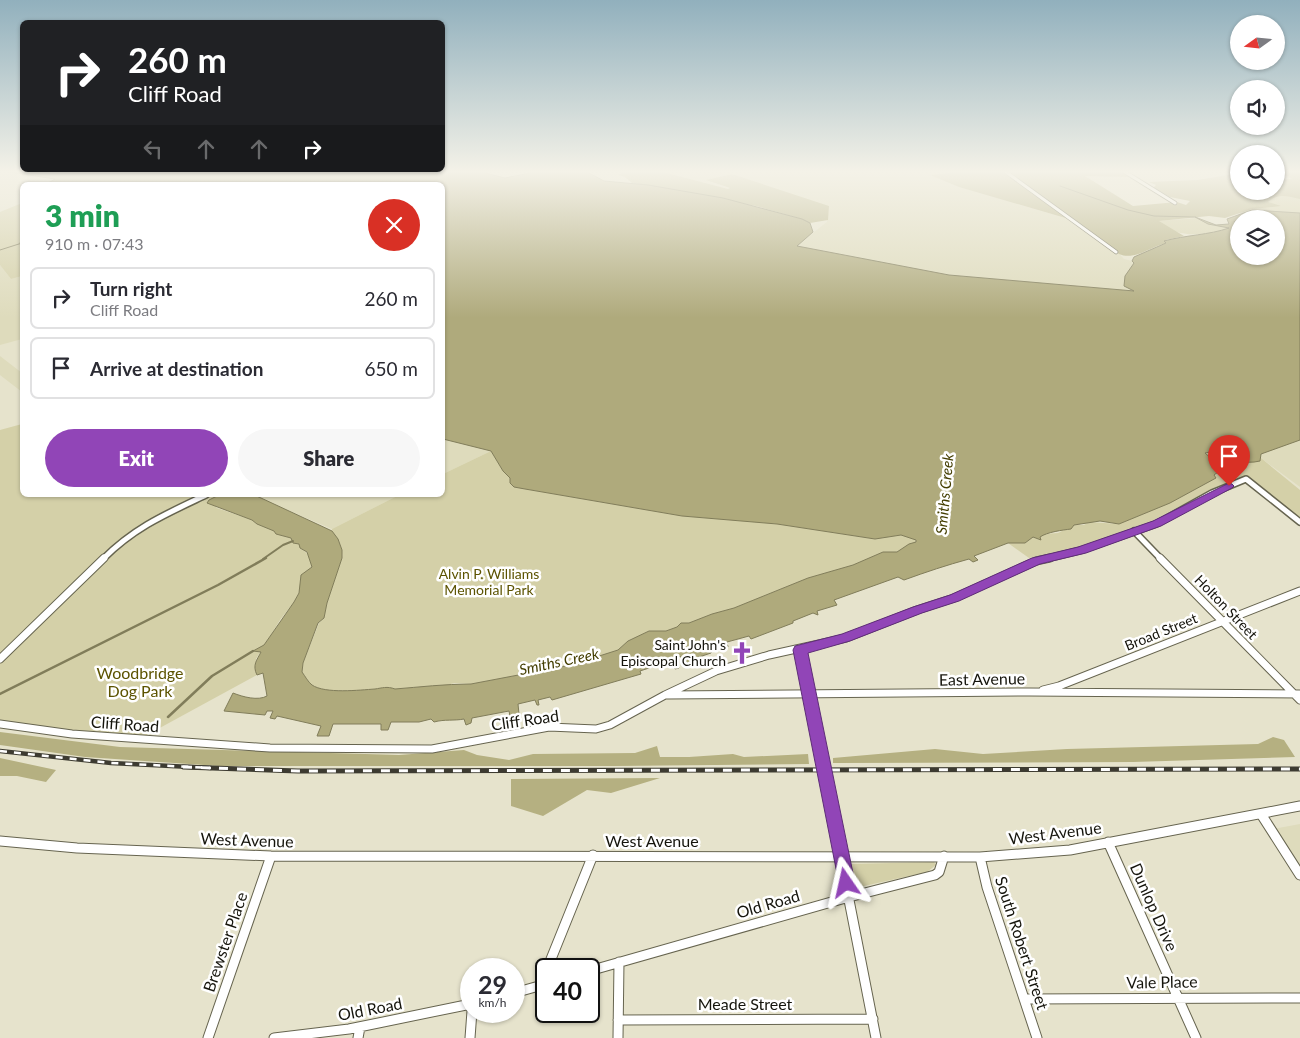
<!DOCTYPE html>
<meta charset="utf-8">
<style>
body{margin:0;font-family:Lato,sans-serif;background:#f7f7f7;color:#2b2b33;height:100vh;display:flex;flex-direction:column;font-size:19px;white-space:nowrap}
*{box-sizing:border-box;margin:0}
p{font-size:16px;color:#7c7c81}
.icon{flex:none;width:28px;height:28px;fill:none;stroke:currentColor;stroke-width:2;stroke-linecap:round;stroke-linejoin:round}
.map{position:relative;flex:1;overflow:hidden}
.panel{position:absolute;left:20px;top:182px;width:425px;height:315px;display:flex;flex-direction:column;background:#fff;border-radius:8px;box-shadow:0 1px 4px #0004}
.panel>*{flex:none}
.hud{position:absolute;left:20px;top:20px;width:425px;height:152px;border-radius:8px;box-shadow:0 1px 4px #0004;background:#202124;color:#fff;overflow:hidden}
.needle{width:32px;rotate:255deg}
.tools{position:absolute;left:1230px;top:15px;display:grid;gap:10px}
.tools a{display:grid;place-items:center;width:55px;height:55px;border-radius:50%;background:#fff;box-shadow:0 1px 4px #0004;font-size:25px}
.speed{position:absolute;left:460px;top:958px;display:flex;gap:10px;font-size:25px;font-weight:700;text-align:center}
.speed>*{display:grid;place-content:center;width:65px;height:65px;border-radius:50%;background:#fff;box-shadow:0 1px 4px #0004;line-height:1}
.speed small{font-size:12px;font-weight:400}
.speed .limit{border:2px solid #111;border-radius:8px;background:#fff;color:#111}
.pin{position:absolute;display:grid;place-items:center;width:42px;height:42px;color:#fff;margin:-51px -21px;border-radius:50% 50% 50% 0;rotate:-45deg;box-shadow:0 0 5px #0007}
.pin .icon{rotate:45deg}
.me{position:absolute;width:55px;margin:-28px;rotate:349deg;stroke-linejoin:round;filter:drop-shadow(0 0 4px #0008)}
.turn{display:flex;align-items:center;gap:18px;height:105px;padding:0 25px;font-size:22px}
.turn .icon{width:65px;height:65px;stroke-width:2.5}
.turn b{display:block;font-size:35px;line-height:42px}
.lanes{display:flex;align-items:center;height:48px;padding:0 25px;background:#0003;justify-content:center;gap:25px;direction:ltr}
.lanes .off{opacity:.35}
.round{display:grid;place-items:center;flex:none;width:52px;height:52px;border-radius:26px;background:#f7f7f7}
.summary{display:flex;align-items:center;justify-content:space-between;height:85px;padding:0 25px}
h1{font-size:30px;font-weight:800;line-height:38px;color:#1e9e55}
.primary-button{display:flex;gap:10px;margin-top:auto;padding:10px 25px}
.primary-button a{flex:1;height:58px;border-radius:30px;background:#9145b7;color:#fff;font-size:20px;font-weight:800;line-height:58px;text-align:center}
.primary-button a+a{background:#f7f7f7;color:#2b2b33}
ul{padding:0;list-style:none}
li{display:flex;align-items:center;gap:15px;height:62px;margin:0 10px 8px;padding:0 15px;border:2px solid #e1e1e2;border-radius:8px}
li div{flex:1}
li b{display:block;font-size:19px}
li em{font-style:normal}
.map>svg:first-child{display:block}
.built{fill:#dedbbc}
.green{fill:#d4d0a8}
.forest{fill:#b5b081}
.water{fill:#afaa7c;stroke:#817d5a;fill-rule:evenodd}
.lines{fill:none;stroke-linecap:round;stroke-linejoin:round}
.stream-far2{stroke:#817d5a;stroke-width:1}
.stream-far1{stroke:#817d5a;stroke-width:2}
.stream{stroke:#817d5a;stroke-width:2.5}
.river{fill:#afaa7c;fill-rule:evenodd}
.minor-far3-casing{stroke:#66644f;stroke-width:4.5}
.minor-far2-casing{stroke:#66644f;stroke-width:8}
.minor-far1-casing{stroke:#66644f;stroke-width:9}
.minor-casing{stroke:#66644f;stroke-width:11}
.minor-far3{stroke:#fff;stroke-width:3}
.minor-far2{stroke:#fff;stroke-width:5}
.minor-far1{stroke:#fff;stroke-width:7}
.minor{stroke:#fff;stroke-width:9}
.rail-far1-casing{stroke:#3d3b31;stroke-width:4.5}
.rail-casing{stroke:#3d3b31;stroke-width:5}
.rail-far1{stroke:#fff;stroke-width:2.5;stroke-dasharray:7;stroke-linecap:butt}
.rail{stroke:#fff;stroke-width:3;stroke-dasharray:9;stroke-linecap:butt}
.route{fill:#9145b7;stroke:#5e2d77}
.labels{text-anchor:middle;stroke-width:5;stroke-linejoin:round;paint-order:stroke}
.park-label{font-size:14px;fill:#5c5300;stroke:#fff}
.street-label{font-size:14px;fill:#15140c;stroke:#fff}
.poi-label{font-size:14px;fill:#15140c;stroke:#fff;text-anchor:end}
.water-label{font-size:15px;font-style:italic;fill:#433d00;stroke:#fff}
.near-park-label{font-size:16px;fill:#5c5300;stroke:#fff}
.near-street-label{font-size:16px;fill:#15140c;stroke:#fff}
</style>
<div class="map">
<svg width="1300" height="1038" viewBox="0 0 1300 1038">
<rect width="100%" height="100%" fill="#e6e3cc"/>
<!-- built -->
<path class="built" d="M 663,172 L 955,172 L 931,175 L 959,187 L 1069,219 L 1114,252 L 1118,252 L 1124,259 L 1132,261 L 1134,263 L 1125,276 L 1134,291 L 949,275 L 796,246 L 827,222 L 829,206 L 707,180 L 731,189 L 728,189 Z
M 0,265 L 11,279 L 22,276 L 22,339 L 0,345 Z
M 0,356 L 22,373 L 22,392 L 0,375 Z
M 443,439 L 491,451 L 443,474 Z
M 1300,440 L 1300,487 L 1261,458 L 1260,454 Z
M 252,495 L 399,495 L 332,529 Z
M 1300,824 L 1300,875 L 1273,829 Z"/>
<!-- green -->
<path class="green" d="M 1213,178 L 1239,191 L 1276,191 L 1300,179 L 1300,231 L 1276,219 L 1262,219 L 1240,212 L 1191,181 Z
M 22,203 L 22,276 L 11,279 L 0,265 L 0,212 Z
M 1196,218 L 1215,226 L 1236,224 L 1234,222 L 1239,219 L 1239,225 C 1213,234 1180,242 1158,221 Z
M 22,424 L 22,495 L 219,495 L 209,500 L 217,508 L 252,520 L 257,524 L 275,531 L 276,534 L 291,538 L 293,543 L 299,544 L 300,548 C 308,553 312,558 312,568 L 294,602 L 280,620 L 256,659 L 257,675 L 145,736 L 73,733 L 0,722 L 0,430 Z
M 491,451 L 503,471 L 525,489 L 682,516 L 777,524 L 874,539 L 901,535 L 913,537 L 916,542 L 909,544 L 897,552 L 883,552 L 853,565 L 808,578 L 734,608 L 712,614 L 689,623 L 681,623 L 677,627 L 666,631 L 649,631 L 628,641 L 618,650 L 571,665 L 471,684 L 454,683 L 444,686 L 395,689 C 387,686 382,688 375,689 C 360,690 325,694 312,685 C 308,682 305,676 302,672 L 303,663 L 319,623 L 324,618 L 327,603 L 342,558 C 343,547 339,540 332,532 L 332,529 L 399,495 L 442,495 L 443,474 Z
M 1216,451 C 1230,460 1243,462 1260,461 L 1261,458 L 1300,490 L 1300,518 L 1247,477 L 1216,487 L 1152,521 L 1079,547 L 1029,558 L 1008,543 L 1025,543 L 1033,537 L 1040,540 L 1040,537 L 1044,534 L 1058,533 L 1074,525 L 1084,525 L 1089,522 L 1119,524 L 1170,503 L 1216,478 L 1214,476 L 1221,470 L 1212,464 L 1204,454 Z
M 934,862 L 936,865 L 927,872 L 855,888 L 850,864 Z"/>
<!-- forest -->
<path class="forest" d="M 623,172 L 663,172 L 728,189 L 730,188 L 706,180 L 732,174 L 829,206 L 828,220 L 810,223 L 802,219 L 756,206 L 632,183 L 625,177 L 618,175 Z
M 955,172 L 1006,172 L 1069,219 L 959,187 L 930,175 Z
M 1008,172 L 1124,172 L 1131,177 L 1085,176 L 1133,206 L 1177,202 L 1186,205 L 1190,201 L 1170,197 L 1153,188 L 1156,185 L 1149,182 L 1198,180 L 1239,173 L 1239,191 L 1276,191 L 1276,180 L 1292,179 L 1278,172 L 1300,172 L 1300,199 C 1288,196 1277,193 1268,202 L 1281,206 L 1252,209 L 1225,218 L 1209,216 L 1159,221 L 1184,236 L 1166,240 L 1167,243 C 1151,246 1135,261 1119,254 Z
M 0,732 L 120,747 L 399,755 L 464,750 L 477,755 L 509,760 L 533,754 L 635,753 L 657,746 L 660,757 L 689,757 L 733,754 L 744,757 L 808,754 L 809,764 L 616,766 L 219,766 L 85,757 L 0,745 Z
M 1273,737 L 1284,740 L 1295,757 L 1133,762 L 833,763 L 833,758 L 935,749 L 983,754 L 1067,749 L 1258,744 Z
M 0,758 L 56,770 L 46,782 L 17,776 L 0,776 Z
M 660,778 L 611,793 L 587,790 L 543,816 L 511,806 L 511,779 Z"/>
<!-- water -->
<path class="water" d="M 10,172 L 481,172 L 505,178 L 535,172 L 587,172 L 604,181 L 648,185 L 723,198 L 802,219 L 810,223 L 813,232 L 797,246 L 949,275 L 1134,291 L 1124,286 L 1125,276 L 1134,263 L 1132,261 L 1134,257 L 1166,243 L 1164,241 C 1186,235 1209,235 1229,228 L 1208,224 L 1195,217 L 1216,225 L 1229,224 L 1227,219 L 1252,210 L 1300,213 L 1300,440 L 1261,454 L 1260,461 C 1244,465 1229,459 1216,451 L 1205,453 L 1214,461 L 1212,464 L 1221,470 L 1214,475 L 1216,478 L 1170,503 L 1119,524 L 1100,521 L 1074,525 L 1071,529 C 1063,530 1047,532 1040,537 L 1041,540 L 1033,537 L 1025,543 L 1008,543 L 974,556 L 978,560 L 973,562 L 969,559 C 947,565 926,572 904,580 L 898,577 L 834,600 L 837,605 L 817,611 L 818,615 L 813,613 L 793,621 L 793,623 L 751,639 L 749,636 L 727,642 L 728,647 L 723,648 L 720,645 L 714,647 L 711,653 L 690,660 L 692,662 L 685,663 L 680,656 L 674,659 L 679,668 L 675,669 L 670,661 L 640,671 L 641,674 L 552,700 L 550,697 L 538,700 L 539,705 L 537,705 L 535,700 L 518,704 L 519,714 L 510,716 L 509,711 L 472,718 L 471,723 L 466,725 L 464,719 C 454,721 445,719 434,722 L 431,719 L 419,722 L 391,722 L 388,730 L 381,730 L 381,724 L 333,724 L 329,736 L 317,736 L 321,726 L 277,716 L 275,719 L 270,718 L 273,711 L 267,711 L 265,715 L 224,711 L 233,693 C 243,697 258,701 267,696 L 263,673 L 257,675 C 252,665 257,660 261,652 L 253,651 L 264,645 L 294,602 L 299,593 L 301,575 L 312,567 L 307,552 L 300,548 L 299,544 L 293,543 L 291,538 L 276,534 L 274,531 L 257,524 L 252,520 L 207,503 L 209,500 L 219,495 L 254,495 L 261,498 L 332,531 L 338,539 L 342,550 L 342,558 L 327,603 L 324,618 L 318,623 L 303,663 L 302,672 C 305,676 308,682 312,685 C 325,694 360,690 375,689 C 382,688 387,686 395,689 C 420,687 445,684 471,684 L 571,665 L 618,650 L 628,641 L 649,631 L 666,631 L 677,627 L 681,623 L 689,623 L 712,614 L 734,608 L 808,578 L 853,565 L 883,552 L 897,552 L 909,544 L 916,542 L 916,540 L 901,535 L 875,539 L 777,524 L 682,516 L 525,489 L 514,487 L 510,483 L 510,478 L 503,471 L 491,451 L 443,439 L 442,185 L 45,185 L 55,179 ZM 1239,219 L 1276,219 L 1276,256 L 1239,256 L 1239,224 L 1234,222 Z"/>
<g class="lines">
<!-- stream-far2 -->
<path class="stream-far2" d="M 1060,186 L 1128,210 L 1154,216 L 1195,217
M 0,250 L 22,243"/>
<!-- stream-far1 -->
<path class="stream-far1" d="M 263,559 L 283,545 L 293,541"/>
<!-- stream -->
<path class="stream" d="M 0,694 L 218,585 L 266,558
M 168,717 L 212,676 L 253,651"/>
<!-- river -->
<path class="river" d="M 22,240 L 22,245 L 19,243 Z"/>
<defs>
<path id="minor-far3" d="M 1006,172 L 1116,252
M 1125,172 L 1175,203"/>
<path id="minor-far2" d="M 1134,531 L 1161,559
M 103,559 C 135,527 166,514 206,495
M 1045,559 L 1082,550 L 1156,524 L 1212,493 L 1246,479 L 1300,522"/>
<path id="minor-far1" d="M 1160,558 L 1300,700
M 800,650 L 823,768
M 0,659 L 104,558
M 1043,690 L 1059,686 L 1300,591
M 667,695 L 1029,692 L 1300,694
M 0,724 L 72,734 L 270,748 L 432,749 L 549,727 L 596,729 L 610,725 L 665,695 L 716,671 L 769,655 L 846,638 L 917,610 L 954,598 L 1036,561 L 1050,558"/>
<path id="minor" d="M 823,767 L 876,1038
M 1261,814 L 1300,875
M 0,841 L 77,848 L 271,856 L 980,857 L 1070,850 L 1300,806
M 1108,842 L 1196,1038
M 980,857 L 987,887 L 1037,1038
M 547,969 L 593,855
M 589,971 L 849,897 L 935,875 L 939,872 L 944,856
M 541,986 L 546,972
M 514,993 L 546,984
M 1024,999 L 1300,998
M 618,1020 L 873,1019
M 208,1038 L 271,856
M 274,1038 L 349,1029 L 471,1004
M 358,1038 L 360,1027
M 470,1038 L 472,1011
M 618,1038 L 619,962"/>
</defs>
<!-- minor-far3 casing -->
<use href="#minor-far3" class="minor-far3-casing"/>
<!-- minor-far2 casing -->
<use href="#minor-far2" class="minor-far2-casing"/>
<!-- minor-far1 casing -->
<use href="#minor-far1" class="minor-far1-casing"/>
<!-- minor casing -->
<use href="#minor" class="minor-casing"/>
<!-- minor-far3 -->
<use href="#minor-far3" class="minor-far3"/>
<!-- minor-far2 -->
<use href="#minor-far2" class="minor-far2"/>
<!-- minor-far1 -->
<use href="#minor-far1" class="minor-far1"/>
<!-- minor -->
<use href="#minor" class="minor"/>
<defs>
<path id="rail-far1" d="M 0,751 L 111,763 L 211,768"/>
<path id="rail" d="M 183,767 L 298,771 L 1300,769"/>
</defs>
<!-- rail-far1 casing -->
<use href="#rail-far1" class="rail-far1-casing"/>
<!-- rail casing -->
<use href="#rail" class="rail-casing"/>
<!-- rail-far1 -->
<use href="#rail-far1" class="rail-far1"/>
<!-- rail -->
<use href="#rail" class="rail"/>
</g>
<!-- sky -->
<linearGradient id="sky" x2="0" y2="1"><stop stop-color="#91b0bd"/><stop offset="0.54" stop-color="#f4f2e8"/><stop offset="1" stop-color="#f4f2e8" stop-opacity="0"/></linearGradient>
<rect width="1300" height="318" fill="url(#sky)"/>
<!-- route -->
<path class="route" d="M 1229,483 L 1232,484 L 1234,486 L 1232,488 L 1161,526 L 1086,553 L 1040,564 L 959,601 L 922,613 L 850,641 L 808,653 L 855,883 L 852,889 L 846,891 L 840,889 L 793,650 L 795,646 L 842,634 L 913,607 L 950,595 L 1032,558 L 1078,547 L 1153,521 Z"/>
<!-- icons -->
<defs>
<symbol id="church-bare" viewBox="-9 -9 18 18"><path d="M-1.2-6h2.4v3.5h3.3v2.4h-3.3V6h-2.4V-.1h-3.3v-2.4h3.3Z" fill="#9145b7" stroke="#fff" stroke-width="2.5" paint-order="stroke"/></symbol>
</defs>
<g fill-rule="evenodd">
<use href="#church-bare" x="726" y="637" width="32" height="32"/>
</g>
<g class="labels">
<!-- park labels -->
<g class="park-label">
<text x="489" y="579">Alvin P. Williams<tspan x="489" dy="16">Memorial Park</tspan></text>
</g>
<!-- street labels -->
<g class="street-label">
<text transform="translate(1226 607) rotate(46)" y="5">Holton Street</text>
<text transform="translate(1161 632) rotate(-22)" y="5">Broad Street</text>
</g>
<!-- poi labels -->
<g class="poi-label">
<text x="726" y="650">Saint John's<tspan x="726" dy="16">Episcopal Church</tspan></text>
</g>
<!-- water labels -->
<g class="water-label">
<text transform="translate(945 494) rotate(-85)" y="5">Smiths Creek</text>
<text transform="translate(559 662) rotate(-12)" y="5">Smiths Creek</text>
</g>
<!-- near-park labels -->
<g class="near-park-label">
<text x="140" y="679">Woodbridge<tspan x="140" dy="18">Dog Park</tspan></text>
</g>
<!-- near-street labels -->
<g class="near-street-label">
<text transform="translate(982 679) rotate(-1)" y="6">East Avenue</text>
<text transform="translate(525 720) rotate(-8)" y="6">Cliff Road</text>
<text transform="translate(125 724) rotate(4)" y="6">Cliff Road</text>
<text transform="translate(1055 833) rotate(-7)" y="6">West Avenue</text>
<text transform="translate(247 840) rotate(2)" y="6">West Avenue</text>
<text x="652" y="847">West Avenue</text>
<text transform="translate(768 904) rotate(-16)" y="6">Old Road</text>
<text transform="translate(1154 907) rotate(66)" y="6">Dunlop Drive</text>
<text transform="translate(225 942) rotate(-71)" y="6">Brewster Place</text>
<text transform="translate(1022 943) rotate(72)" y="6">South Robert Street</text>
<text transform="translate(1162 982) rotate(-1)" y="6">Vale Place</text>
<text x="745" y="1010">Meade Street</text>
<text transform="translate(370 1009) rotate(-11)" y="6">Old Road</text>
</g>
</g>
</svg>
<div class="tools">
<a><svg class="needle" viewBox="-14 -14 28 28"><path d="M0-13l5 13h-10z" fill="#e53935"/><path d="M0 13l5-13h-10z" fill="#7c7c81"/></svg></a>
<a><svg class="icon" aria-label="sound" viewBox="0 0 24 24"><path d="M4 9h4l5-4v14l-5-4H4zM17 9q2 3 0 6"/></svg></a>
<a><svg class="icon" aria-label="search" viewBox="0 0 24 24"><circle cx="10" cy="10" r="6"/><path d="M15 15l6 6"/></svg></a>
<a><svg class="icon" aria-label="layers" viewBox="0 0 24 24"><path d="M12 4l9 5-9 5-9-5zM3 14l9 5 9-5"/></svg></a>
</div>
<div class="speed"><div>29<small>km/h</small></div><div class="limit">40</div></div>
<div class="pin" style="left:1229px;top:486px;background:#d93025"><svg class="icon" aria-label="arrive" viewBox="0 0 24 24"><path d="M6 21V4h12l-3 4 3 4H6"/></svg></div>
<svg class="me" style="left:846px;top:883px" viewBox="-20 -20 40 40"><path d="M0-17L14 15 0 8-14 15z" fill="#9145b7" stroke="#fff" stroke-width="4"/></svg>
<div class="hud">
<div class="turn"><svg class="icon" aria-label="right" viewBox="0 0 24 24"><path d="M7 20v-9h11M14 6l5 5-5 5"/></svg><div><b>260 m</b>Cliff Road</div></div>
<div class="lanes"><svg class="icon off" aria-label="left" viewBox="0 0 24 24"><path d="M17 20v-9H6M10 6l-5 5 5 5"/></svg><svg class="icon off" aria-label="ahead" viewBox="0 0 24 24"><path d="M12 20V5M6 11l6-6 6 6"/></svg><svg class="icon off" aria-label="ahead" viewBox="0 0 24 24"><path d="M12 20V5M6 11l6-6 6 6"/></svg><svg class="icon" aria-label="right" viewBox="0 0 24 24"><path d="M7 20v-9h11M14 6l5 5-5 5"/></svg></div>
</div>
<section class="panel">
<div class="summary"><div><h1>3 min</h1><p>910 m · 07:43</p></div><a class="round" style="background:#d93025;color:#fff"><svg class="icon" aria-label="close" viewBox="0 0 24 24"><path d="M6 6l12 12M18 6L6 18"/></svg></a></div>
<ul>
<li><svg class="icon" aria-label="right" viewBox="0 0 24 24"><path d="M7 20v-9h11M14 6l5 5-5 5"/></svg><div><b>Turn right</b><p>Cliff Road</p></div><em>260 m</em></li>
<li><svg class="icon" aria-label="arrive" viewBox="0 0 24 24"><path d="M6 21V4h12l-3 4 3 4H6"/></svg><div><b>Arrive at destination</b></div><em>650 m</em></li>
</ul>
<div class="primary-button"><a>Exit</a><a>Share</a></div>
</section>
</div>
